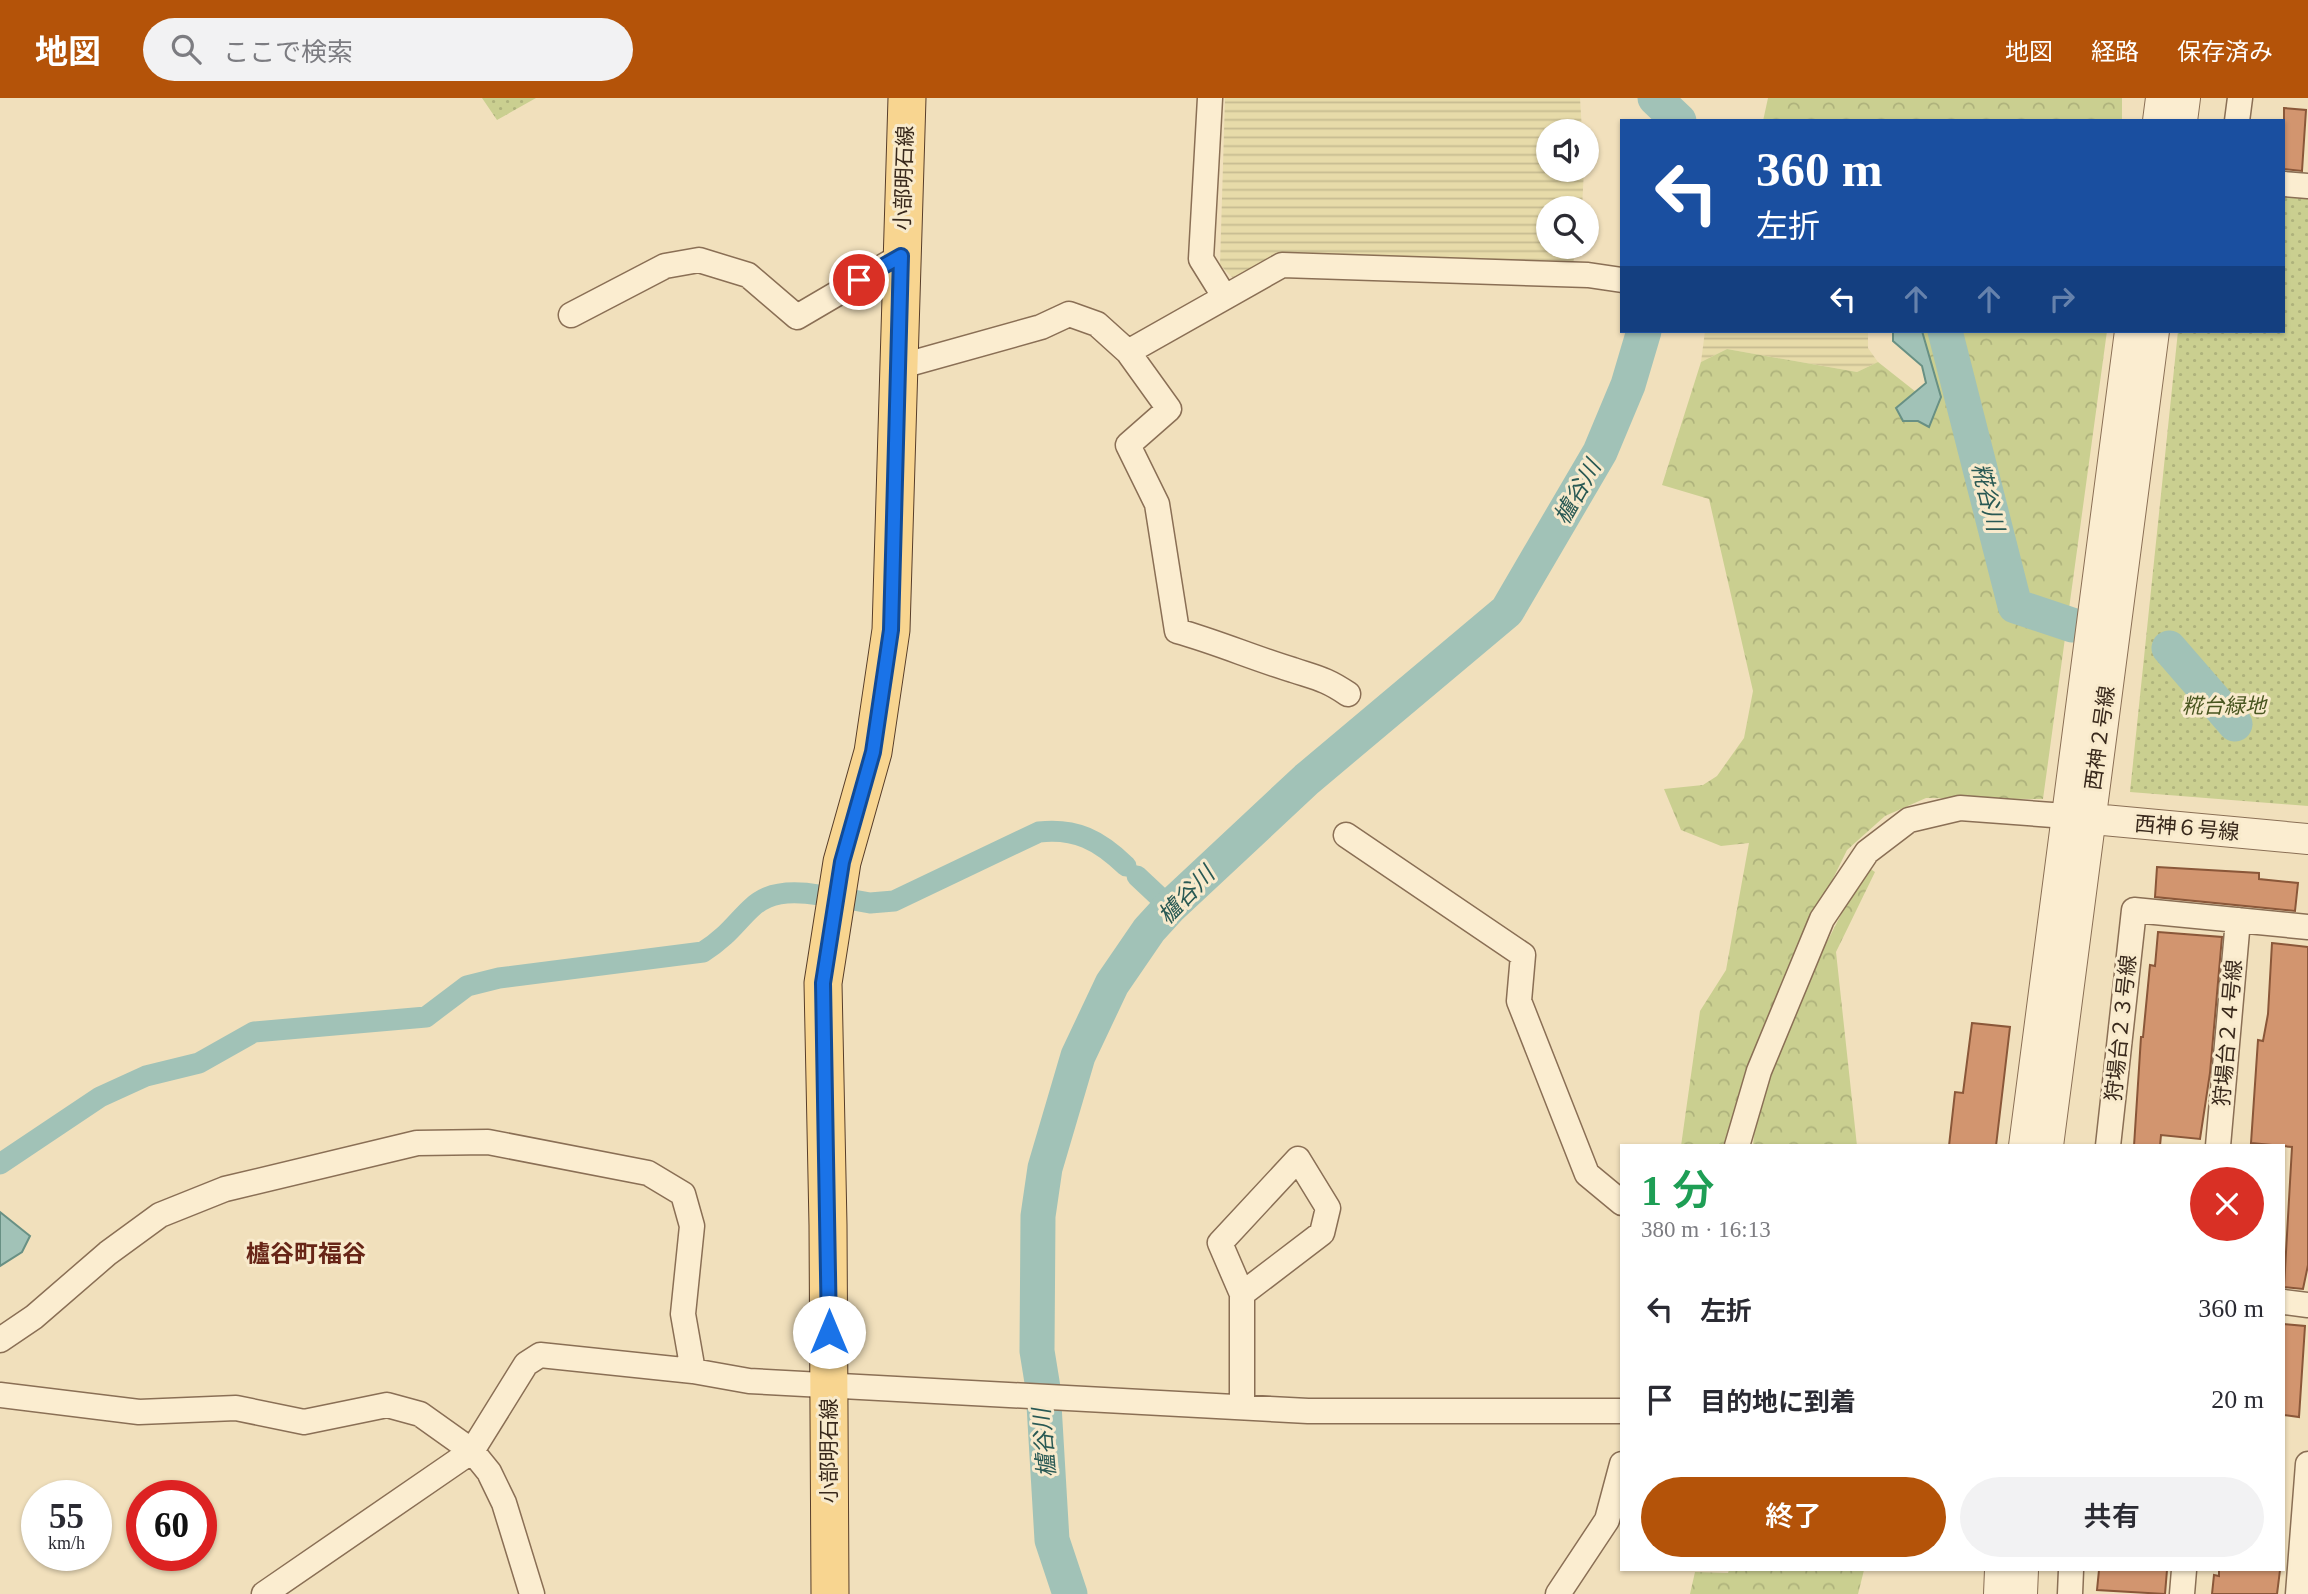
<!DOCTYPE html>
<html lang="ja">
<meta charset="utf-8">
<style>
body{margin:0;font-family:"Times New Roman","Noto Sans JP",serif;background:#f2f2f3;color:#2b2b33;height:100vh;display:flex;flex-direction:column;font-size:26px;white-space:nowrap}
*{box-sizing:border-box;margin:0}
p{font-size:23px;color:#7c7c81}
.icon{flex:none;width:38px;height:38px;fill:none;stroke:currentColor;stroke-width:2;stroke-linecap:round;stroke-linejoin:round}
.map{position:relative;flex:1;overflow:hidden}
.drawer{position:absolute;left:1620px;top:1046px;width:665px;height:427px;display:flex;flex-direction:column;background:#fff;border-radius:0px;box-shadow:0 2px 5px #0004}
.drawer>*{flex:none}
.guide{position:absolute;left:1620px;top:21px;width:665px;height:214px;border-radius:0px;box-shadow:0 2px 5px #0004;background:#1a4fa0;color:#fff;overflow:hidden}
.fabs{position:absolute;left:1536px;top:21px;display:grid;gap:14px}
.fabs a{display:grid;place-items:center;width:63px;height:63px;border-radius:50%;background:#fff;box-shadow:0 2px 5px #0004;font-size:35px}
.speed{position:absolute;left:21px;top:1382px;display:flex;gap:14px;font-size:35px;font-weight:700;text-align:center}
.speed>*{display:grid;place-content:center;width:91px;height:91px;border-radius:50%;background:#fff;box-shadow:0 2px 5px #0004;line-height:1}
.speed small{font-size:18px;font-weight:400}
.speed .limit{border:10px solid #d22;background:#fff;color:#111}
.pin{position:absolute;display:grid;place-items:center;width:60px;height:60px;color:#fff;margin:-30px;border:4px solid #fff;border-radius:50%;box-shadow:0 2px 7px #0007}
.me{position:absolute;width:77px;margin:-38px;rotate:0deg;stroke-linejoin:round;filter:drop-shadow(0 0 5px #0008)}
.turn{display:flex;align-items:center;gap:24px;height:147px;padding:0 21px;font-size:32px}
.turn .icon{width:91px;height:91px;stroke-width:2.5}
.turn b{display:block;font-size:49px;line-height:60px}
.lanes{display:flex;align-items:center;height:66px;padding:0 21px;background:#0003;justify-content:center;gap:35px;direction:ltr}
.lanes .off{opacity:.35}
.round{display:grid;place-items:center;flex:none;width:74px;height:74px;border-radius:37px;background:#f2f2f3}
.headline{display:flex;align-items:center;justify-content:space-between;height:119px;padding:0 21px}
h1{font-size:42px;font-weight:600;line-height:52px;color:#1e9e55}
.button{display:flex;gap:14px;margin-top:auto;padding:14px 21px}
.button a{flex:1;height:80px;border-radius:42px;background:#b45309;color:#fff;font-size:28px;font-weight:600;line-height:80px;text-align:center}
.button a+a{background:#f2f2f3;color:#2b2b33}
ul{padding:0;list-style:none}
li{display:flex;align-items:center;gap:21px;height:91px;padding:0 21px}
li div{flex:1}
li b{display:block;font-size:26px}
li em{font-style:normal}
header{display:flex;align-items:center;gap:42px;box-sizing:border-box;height:98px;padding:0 35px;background:#b45309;color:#fff}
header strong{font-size:33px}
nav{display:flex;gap:38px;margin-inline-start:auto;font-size:24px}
.search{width:490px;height:63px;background:#f2f2f3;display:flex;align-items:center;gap:18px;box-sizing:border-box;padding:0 24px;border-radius:38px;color:#7c7c81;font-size:26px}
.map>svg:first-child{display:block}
.farmland{fill:url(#farmland-rules)}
.forest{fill:url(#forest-crowns)}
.park{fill:url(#park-dots)}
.water{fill:#a1c2b7;stroke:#689084;stroke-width:2}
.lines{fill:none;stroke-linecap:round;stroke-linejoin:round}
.canal{stroke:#a1c2b7;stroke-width:21}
.river{stroke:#a1c2b7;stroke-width:35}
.building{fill:#d2956f;stroke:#8a5739;stroke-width:2}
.minor-casing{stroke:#8a6f55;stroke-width:27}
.tertiary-casing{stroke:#8a6f55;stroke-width:32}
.primary-casing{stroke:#573d2a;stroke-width:39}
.minor{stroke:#fbedd0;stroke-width:24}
.tertiary{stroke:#fbedd0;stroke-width:30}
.primary{stroke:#f8d590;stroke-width:37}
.route-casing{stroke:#114b97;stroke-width:18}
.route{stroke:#1a73e8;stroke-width:12}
.labels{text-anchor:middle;stroke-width:6;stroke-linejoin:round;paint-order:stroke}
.street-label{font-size:21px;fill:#38281b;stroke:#f8eacc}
.park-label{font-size:21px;font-style:italic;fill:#495620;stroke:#f8eacc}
.water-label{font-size:23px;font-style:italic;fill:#295954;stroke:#f8eacc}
.quarter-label{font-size:24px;font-weight:bold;fill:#672517;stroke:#f8eacc}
</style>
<header>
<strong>地図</strong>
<div class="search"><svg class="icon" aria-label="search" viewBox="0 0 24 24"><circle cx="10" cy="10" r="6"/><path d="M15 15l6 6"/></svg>ここで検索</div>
<nav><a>地図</a><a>経路</a><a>保存済み</a></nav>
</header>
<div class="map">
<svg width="2308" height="1496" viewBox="0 0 2308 1496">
<defs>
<pattern id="farmland-rules" width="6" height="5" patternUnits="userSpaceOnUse" patternTransform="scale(1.75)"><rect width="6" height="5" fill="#e7dba9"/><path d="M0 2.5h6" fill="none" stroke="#c7bc91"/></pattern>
<pattern id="forest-crowns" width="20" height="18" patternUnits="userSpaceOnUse" patternTransform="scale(1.75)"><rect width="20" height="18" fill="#cacf90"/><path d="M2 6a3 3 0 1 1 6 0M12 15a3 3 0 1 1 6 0" fill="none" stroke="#aeb27c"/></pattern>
<pattern id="park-dots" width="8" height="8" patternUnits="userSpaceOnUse" patternTransform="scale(1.75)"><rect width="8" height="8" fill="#cacf90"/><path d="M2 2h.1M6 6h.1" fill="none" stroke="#aeb27c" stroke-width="1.8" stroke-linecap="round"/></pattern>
</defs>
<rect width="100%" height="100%" fill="#f1e0bc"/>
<!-- farmland -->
<path class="farmland" d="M 1225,0 L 1580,0 L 1582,33 L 1549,33 L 1549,72 L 1584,72 L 1582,110 L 1549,110 L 1549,149 L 1576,149 L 1573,166 L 1279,160 L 1235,182 L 1220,167 Z
M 1705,233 L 1868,233 L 1868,250 L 1878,264 L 1857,274 L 1727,251 L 1701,264 Z"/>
<!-- forest -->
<path class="forest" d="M 1768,0 L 2122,0 L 2122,23 L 1763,23 Z
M 1922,233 L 2107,233 L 2043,701 L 1926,700 L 1885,718 L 1847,752 L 1807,834 L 1767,927 L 1725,1048 L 1681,1048 L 1700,913 L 1726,872 L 1749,745 L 1721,748 L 1681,732 L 1664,691 L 1703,687 L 1717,678 L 1744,640 L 1753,593 L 1709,401 L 1662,387 L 1701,264 L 1727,251 L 1857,274 L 1878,264 L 1916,294 L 1896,310 L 1941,299 Z
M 1866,768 L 1875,774 L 1836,854 L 1857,1048 L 1753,1048 L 1756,1015 L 1811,875 Z
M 1729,1472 L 1864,1472 L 1858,1496 L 1690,1496 L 1695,1474 L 1728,1475 Z"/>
<!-- park -->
<path class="park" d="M 482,0 L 536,0 L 497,22 Z
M 2284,99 L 2308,101 L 2308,708 L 2130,694 L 2178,233 L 2284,233 Z"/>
<!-- water -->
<path class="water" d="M 1893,233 L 1922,233 L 1941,299 L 1929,329 L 1918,323 L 1903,323 L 1896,310 L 1926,285 L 1922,268 L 1893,243 Z
M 0,1114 L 30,1138 L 22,1154 L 0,1168 Z"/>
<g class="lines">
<!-- canal -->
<path class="canal" d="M 1137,778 L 1170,809
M 848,801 L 870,805 L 894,803 L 1039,734 C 1076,730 1099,742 1126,768
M 0,1066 L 100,999 L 146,978 L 199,965 L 254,934 L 426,919 L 467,888 L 499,880 L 703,854 C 753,823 745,785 819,797"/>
<!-- river -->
<path class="river" d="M 1655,0 L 1679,23
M 1945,233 L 2015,508 L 2072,527
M 2169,550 L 2235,626
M 1070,1496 L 1052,1442 L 1043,1290 L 1037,1253 L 1038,1118 L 1045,1070 L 1078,958 L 1112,886 L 1149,832 L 1170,809 L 1307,681 L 1507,513 L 1600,354 L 1628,287 L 1644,233"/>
</g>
<!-- building -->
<path class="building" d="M 2284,10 L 2306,12 L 2302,73 L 2284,71 Z
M 2157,769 L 2259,775 L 2259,781 L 2298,785 L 2295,813 L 2155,799 Z
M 2158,834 L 2222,839 L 2210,975 L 2200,1041 L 2161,1037 L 2160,1048 L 2134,1048 L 2141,939 L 2143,939 L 2150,867 L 2155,868 Z
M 2272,845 L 2308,849 L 2308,1167 L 2303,1191 L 2284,1189 L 2292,1049 L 2251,1045 L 2258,942 L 2263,943 L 2268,916 Z
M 1972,925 L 2010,929 L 1996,1048 L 1949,1048 L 1955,994 L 1963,995 Z
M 2284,1226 L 2305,1228 L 2299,1319 L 2284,1317 Z
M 2099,1472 L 2167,1472 L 2165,1496 L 2097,1492 Z
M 2219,1472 L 2280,1472 L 2277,1496 L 2212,1496 L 2214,1477 L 2219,1478 Z"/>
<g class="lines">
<defs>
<path id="minor" d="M 1210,0 L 1201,161 L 1224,198
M 2237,23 L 2240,0
M 2284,86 L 2308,88
M 571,217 L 665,168 L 699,162 L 748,177 L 797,219 L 901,158
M 1128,254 L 1169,311 L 1128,347 L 1157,406 L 1177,533 C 1217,544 1253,560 1293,572 C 1317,580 1326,581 1348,596
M 898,269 L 1041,229 L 1069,216 L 1097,226 L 1128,254 L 1282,167 L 1588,177 L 1622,182
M 1346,737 L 1523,857 L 1519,903 L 1587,1076 L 1622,1105
M 1737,1048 L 1759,973 L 1822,821 L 1867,754 L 1909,722 L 1960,710 L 2066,718
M 2108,1048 L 2134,812 L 2308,829
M 2218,1048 L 2238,822
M 2284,1204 L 2308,1207
M 0,1242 L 34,1219 L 108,1155 L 160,1117 L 225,1091 L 417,1045 L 488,1044 L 648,1075 L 683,1096 L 692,1128 L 683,1216 L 693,1273 L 749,1283 L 1308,1313 L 1622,1313
M 0,1297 L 139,1314 L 236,1310 L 304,1324 L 387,1307 L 420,1316 L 472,1353 L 489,1374 L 504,1405 L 532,1496
M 1242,1309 L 1242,1196 L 1220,1145 L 1298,1061 L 1328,1110 L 1322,1135 L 1242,1196
M 264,1496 L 472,1353 L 526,1266 L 540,1257 L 693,1273
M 1558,1496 L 1607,1422 L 1622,1366
M 2070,1496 L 2071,1472
M 2182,1496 L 2184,1472
M 2298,1496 L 2308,1366"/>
<path id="tertiary" d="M 2158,23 L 2161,0
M 2182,23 L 2185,0
M 2071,719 L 2308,741
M 2024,1048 L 2130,233
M 2048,1048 L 2154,233
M 1999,1496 L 2000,1472
M 2022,1496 L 2023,1472"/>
<path id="primary" d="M 830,1496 L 828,1127 L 823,885 L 842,764 L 873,654 L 891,532 L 907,0"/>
</defs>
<!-- minor casing -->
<use href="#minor" class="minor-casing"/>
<!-- tertiary casing -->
<use href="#tertiary" class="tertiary-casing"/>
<!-- primary casing -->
<use href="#primary" class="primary-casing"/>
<!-- minor -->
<use href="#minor" class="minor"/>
<!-- tertiary -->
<use href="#tertiary" class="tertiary"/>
<!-- primary -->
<use href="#primary" class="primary"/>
</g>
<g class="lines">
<defs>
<path id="route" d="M 829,1234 L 823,885 L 842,764 L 873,654 L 891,532 L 901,158 L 859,182"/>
</defs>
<!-- route casing -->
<use href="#route" class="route-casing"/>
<!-- route -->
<use href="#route" class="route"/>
</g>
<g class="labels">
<!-- street labels -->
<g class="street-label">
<text transform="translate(904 80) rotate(-88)" y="7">小部明石線</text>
<text transform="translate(2100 640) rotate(-82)" y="7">西神２号線</text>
<text transform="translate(2187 730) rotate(5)" y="7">西神６号線</text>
<text transform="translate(2121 930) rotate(-84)" y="7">狩場台２３号線</text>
<text transform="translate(2228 935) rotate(-85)" y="7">狩場台２４号線</text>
<text transform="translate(829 1353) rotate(-90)" y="7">小部明石線</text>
</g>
<!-- park labels -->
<g class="park-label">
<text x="2224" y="615">糀台緑地</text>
</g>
<!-- water labels -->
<g class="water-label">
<text transform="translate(1577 394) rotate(-60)" y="8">櫨谷川</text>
<text transform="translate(1988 399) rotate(76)" y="8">糀谷川</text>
<text transform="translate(1186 797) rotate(-46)" y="8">櫨谷川</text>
<text transform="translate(1044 1345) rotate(-95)" y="8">櫨谷川</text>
</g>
<!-- quarter labels -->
<g class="quarter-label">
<text x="306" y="1164">櫨谷町福谷</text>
</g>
</g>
</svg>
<div class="fabs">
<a><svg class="icon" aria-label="sound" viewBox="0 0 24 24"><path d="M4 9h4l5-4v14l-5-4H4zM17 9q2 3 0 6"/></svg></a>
<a><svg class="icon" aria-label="search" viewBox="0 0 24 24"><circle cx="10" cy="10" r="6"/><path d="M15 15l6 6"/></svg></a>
</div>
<div class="speed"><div>55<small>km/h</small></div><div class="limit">60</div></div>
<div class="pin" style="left:859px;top:182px;background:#d93025"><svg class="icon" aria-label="arrive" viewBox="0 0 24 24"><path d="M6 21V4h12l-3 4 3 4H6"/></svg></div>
<svg class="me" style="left:829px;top:1234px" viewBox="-20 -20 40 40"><circle r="19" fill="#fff"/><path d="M0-13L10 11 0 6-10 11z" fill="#1a73e8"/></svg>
<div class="guide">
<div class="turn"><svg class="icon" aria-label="left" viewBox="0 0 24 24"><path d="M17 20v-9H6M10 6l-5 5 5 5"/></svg><div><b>360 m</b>左折</div></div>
<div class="lanes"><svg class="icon" aria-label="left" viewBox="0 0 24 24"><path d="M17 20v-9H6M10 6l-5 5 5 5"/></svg><svg class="icon off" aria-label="ahead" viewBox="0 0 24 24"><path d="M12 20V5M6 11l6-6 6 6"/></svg><svg class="icon off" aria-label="ahead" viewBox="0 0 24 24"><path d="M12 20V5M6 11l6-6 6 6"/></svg><svg class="icon off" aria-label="right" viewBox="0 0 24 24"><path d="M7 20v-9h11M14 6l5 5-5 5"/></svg></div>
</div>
<section class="drawer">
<div class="headline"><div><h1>1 分</h1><p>380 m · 16:13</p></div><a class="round" style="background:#d93025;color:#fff"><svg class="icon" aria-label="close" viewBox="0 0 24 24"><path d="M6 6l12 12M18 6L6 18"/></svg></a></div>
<ul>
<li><svg class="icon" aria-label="left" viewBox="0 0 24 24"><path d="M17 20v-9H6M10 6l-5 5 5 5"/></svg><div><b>左折</b></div><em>360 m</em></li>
<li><svg class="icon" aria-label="arrive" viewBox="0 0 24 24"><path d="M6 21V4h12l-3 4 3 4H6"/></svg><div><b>目的地に到着</b></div><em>20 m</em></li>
</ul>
<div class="button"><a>終了</a><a>共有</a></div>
</section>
</div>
